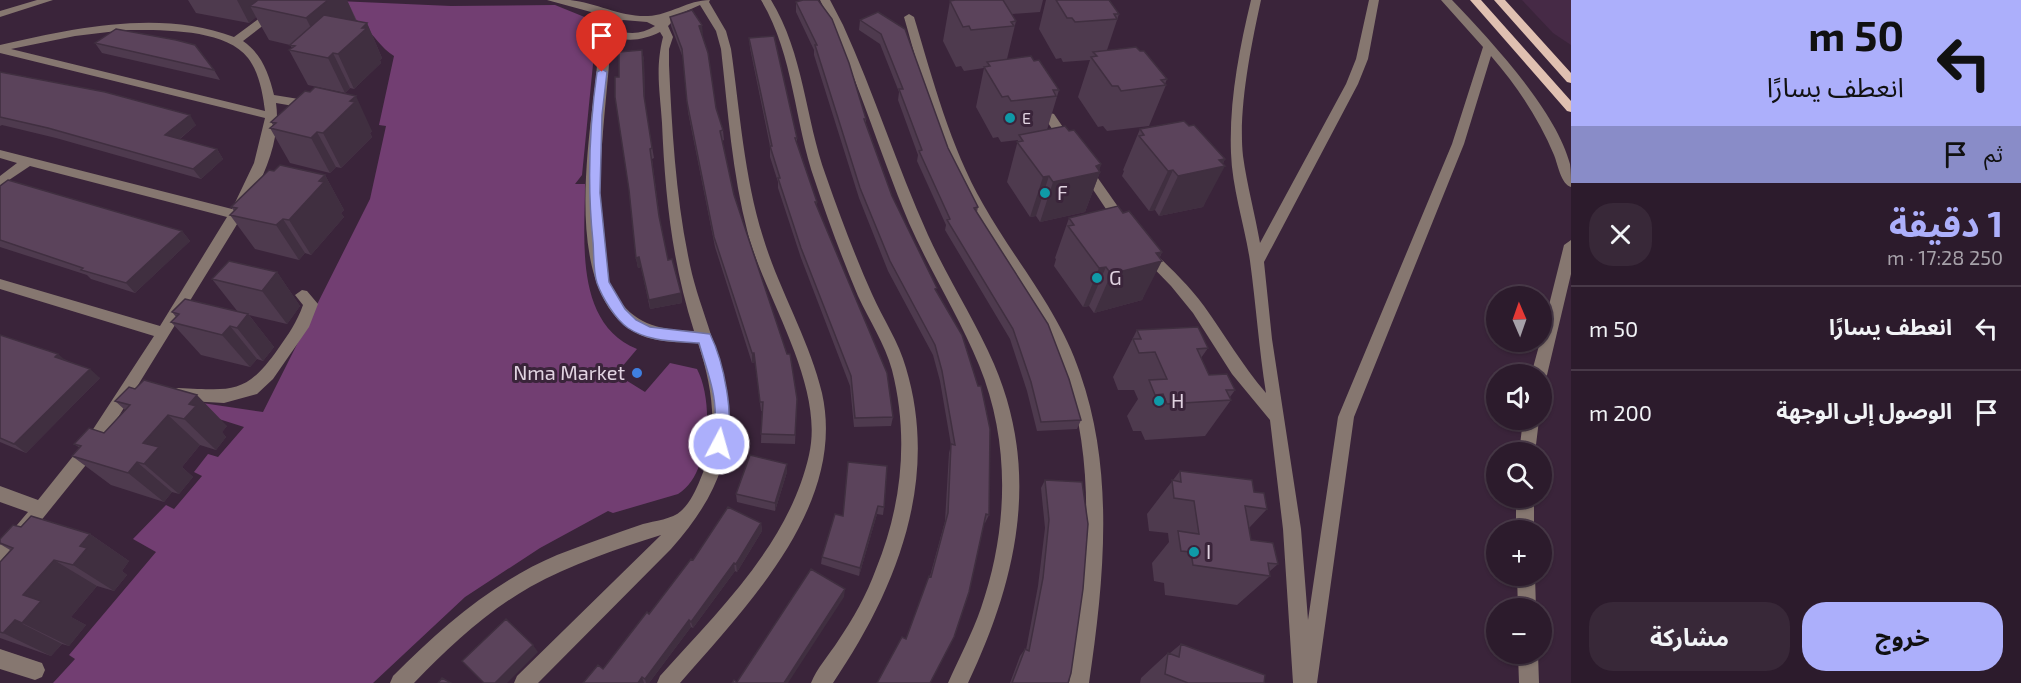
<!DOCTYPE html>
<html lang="ar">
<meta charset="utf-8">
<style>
body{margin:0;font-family:"Exo 2","Noto Sans Arabic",sans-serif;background:#382838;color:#f1f3f6;direction:rtl;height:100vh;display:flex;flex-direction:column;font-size:22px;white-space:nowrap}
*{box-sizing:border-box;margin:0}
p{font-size:20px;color:#a6a1a9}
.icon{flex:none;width:33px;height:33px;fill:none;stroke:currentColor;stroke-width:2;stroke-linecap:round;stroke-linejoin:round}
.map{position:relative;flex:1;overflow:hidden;direction:ltr}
.panel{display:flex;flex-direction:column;background:#2c1b2c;width:450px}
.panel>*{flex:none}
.top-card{background:#acaffb;color:#111;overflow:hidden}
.needle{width:39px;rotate:358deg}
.tools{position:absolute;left:1486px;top:286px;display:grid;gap:12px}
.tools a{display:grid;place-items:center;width:66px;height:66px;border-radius:50%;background:#2c1b2c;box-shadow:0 2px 4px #0004,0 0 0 2px #483948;font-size:30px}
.pin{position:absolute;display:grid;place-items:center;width:51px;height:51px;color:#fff;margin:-62px -26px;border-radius:50% 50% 50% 0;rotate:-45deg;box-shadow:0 0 6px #0007}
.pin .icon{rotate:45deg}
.me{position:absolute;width:66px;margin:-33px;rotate:6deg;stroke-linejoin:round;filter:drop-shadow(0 0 4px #0008)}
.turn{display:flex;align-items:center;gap:21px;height:126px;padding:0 18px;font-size:27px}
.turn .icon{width:78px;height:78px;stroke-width:2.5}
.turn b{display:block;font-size:42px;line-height:51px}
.then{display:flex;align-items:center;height:57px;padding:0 18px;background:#0003;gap:12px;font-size:22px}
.round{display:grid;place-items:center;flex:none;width:63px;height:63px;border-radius:24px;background:#382838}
.head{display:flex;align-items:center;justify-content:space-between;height:102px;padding:0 18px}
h1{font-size:36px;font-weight:700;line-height:45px;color:#acaffb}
.button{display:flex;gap:12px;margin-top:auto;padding:12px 18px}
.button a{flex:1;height:69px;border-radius:24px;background:#acaffb;color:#111;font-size:24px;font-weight:700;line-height:69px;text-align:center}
.button a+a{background:#382838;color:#f1f3f6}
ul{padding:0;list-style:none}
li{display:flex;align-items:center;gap:18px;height:84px;padding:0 18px;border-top:2px solid #483948}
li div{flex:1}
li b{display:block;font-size:22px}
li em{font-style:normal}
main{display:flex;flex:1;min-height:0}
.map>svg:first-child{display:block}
.built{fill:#462a46}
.green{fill:#723e72}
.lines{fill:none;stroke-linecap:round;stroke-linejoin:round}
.minor{fill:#867770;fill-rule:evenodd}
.major{fill:#e0c0b1;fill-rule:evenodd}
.wall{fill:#4e3a4e}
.shaded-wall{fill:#402f40}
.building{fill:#5b435b;stroke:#402f40;stroke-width:1.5}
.route{fill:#acaffb;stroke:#7072a3;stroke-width:1.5}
.culture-dot{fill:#0f9aa8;stroke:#3a243a;stroke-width:2}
.shop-dot{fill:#3f7fe0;stroke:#3a243a;stroke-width:2}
.labels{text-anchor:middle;stroke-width:6;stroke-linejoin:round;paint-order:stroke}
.far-poi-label{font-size:16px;fill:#e1d3e1;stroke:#3a243a;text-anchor:start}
.poi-label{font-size:20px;fill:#e1d3e1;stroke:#3a243a;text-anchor:start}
</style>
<main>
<section class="panel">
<div class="top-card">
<div class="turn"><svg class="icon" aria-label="left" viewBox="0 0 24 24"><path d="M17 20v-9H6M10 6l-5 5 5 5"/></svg><div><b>50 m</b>انعطف يسارًا</div></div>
<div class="then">ثم<svg class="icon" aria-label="arrive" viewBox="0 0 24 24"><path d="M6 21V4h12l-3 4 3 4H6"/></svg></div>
</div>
<div class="head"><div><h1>1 دقيقة</h1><p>250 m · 17:28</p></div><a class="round"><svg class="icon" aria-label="close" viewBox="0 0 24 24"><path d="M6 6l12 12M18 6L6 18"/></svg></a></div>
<ul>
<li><svg class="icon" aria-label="left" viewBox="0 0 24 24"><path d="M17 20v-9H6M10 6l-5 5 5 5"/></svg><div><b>انعطف يسارًا</b></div><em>50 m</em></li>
<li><svg class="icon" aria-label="arrive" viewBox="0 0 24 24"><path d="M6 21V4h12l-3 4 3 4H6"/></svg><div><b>الوصول إلى الوجهة</b></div><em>200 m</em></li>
</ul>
<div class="button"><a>خروج</a><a>مشاركة</a></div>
</section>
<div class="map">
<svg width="1571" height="683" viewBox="0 0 1571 683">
<rect width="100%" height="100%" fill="#3a243a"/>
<!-- built -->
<path class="built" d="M 1522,0 L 1571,0 L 1571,45 L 1553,33 Z"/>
<!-- green -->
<path class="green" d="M 315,0 L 451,6 L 555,5 L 587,18 L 592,27 L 595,44 L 582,175 L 575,184 L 585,184 C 585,240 574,323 637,349 L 616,374 L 645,392 L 670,363 L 697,369 C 714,401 711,474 678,494 L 613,513 L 608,511 L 540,548 L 465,597 L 373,683 L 53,683 L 75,659 L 69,655 L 156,552 L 133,539 L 166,505 L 174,509 L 202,476 L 194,472 L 208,454 L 218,457 L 244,427 L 175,405 L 182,400 L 263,412 L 370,199 L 386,126 L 379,125 L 394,56 C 381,48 374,35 363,25 C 349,13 331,7 315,0 Z"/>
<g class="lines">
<!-- minor -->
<path class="minor" d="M 37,0 L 53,0 L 0,17 L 0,11 Z
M 284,0 L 296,0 L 243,41 C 262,54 269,74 274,95 L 311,101 L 317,105 L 311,109 L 276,103 C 283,150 251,201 228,239 L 98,450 L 6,564 L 0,566 L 0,545 L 28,512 L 0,502 L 0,486 L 38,500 L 86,440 L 154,336 L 0,289 L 0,279 L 160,326 L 227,217 L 30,166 L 0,186 L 0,176 L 17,163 L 0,158 L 0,150 L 232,209 L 254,163 L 265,118 L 0,53 L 0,45 C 75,28 160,9 234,37 ZM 125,30 C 160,30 225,28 248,58 C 259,72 263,94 265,111 L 11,49 L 75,36 Z
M 547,0 C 554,0 563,0 570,0 C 597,3 620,17 648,16 C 670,15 688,0 710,0 L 709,2 L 726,31 L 731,49 C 740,112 744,176 763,237 C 779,290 809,339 822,393 C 847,505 747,606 680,683 L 657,683 L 660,676 C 718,611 789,544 809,455 C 825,386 766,300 748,234 C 732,173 728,111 721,49 L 716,31 L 700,5 L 673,17 L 675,19 L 668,26 L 673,37 L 669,49 L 669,65 C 672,131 676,200 690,265 C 695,289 704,312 711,335 C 741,423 734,478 671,549 L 538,683 L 514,683 L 517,676 L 661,535 C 617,549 571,564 530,587 C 486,612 449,647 414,683 L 390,683 L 393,676 C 442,627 493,582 557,555 C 585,544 614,534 643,524 C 654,521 673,519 681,511 C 690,503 696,490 700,480 C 720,434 713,389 698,343 C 676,342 651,343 631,330 C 571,291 585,172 592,110 C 594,95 596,80 597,65 C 598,51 594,41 602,29 L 597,23 L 602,20 L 608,23 L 613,18 ZM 623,20 L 647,22 L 655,26 C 642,34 628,36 614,28 ZM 660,32 L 663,37 C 655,69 660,91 662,123 C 665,194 672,263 694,331 C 662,330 638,326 618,299 C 586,253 605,120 609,64 C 609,55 607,46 608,37 L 610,35 C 626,43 644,40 660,32 Z
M 761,0 L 771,0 C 804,54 805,118 826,176 C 840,216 855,256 872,294 C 883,319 899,342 906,368 C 940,481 896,590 833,683 L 811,683 C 817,668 829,655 838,641 C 853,619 867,594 876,569 C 902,505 909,437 892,370 C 885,344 869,320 858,296 C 842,258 828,220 815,181 C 794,121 794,55 761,0 Z
M 820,0 L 830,0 L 843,25 C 874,93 897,166 928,235 C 948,279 975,320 994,364 C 1041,473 1017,580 968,683 L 948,683 C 959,658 972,634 981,608 C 1008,530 1011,443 979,365 C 959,316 930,271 909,223 C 878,149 856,72 820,0 Z
M 1251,0 L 1261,0 C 1251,46 1238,110 1243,156 C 1247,185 1255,214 1260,243 L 1346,84 L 1356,59 L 1369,0 L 1379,0 L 1368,59 L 1358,84 L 1264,262 L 1272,339 L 1301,529 L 1308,620 L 1338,417 L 1452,144 L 1483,47 L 1441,0 L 1452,0 C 1490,40 1556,110 1570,164 C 1571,171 1571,180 1571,187 C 1561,184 1558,165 1554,155 C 1539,119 1517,86 1491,56 L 1464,144 L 1354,417 L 1317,683 L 1293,683 L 1283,529 L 1270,420 L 1232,374 L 1193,313 L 1171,286 L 1138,252 L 1140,248 L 1150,248 C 1169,267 1188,284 1204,306 C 1225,335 1242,365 1266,393 C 1259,349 1256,305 1250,261 C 1245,227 1232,188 1231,153 C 1229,102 1239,50 1251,0 Z
M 909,14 L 914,17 C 933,80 950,146 983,204 C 1015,261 1059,310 1080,373 C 1115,472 1104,581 1089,683 L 1069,683 C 1086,582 1099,471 1065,372 C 1043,309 999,259 969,201 C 938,144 922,80 904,17 Z
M 1050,113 L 1054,114 L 1073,142 L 1075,145 L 1073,148 L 1065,148 L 1044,117 Z
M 1084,163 L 1088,164 L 1128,221 L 1130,224 L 1128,227 L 1118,227 L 1078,167 Z
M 1571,240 L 1571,274 L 1547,375 L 1542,380 L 1542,375 L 1531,375 L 1540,342 L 1542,342 L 1542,333 L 1564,245 Z
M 302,290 L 307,291 L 318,304 L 309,327 L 273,379 L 257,394 L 224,403 L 172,400 L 170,395 L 172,390 L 178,388 C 231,390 245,396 278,349 C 288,335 297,322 303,305 L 295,295 Z
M 1523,420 L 1539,420 L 1535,453 L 1519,453 Z
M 1516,498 L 1534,498 L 1534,531 L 1516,531 Z
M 1517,576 L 1535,576 L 1536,609 L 1518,609 Z
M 0,649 L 42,663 L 45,670 L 42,677 L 35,680 L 0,669 Z
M 1518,654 L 1538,654 L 1539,683 L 1519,683 Z"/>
<!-- major -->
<path class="major" d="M 1470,0 L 1481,0 L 1571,101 L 1571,112 L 1567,111 Z
M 1494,0 L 1505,0 L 1571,73 L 1571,83 L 1567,82 Z"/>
</g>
<!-- wall -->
<path class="wall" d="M 188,0 L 347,0 L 357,21 L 367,23 L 382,58 L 380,60 L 381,63 L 354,89 L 350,88 L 345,93 L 308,85 L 289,50 L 292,48 L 290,45 L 269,40 L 256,17 L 249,23 L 196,13 Z
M 952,0 L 1043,0 L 1040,12 L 1012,14 L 1016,21 L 1007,59 L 1034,61 L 1059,90 L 1047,130 L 1069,131 L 1101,164 L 1099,170 L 1100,172 L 1085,212 L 1040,222 L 1036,216 L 1030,217 L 1007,182 L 1018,140 L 1001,142 L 998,137 L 993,138 L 976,107 L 984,68 L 964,71 L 961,66 L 956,67 L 943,41 L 950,1 Z
M 1046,0 L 1109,0 L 1119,14 L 1107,50 L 1140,51 L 1167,79 L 1165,84 L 1166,85 L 1149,126 L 1107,131 L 1103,126 L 1098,127 L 1078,97 L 1090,60 L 1063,62 L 1061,58 L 1056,59 L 1039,29 Z
M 796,2 L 866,119 L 866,123 L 892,196 L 936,291 L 989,515 L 985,523 L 984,523 L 906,639 L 930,576 L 945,521 L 949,453 L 951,445 L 940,381 L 933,355 L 888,271 L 859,198 L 814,55 L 814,50 L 796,12 Z
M 878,12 L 978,207 L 977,212 L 1081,420 L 1077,429 L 1037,431 L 1027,391 L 1010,339 L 945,230 L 946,225 L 917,161 L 918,155 L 898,100 L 899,92 L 880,44 L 859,30 L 860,20 Z
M 670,17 L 702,25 L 702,35 L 716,108 L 723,130 L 724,140 L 722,141 L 734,195 L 797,399 L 795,444 L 761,443 L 762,411 L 761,411 L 755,362 L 752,363 L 715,247 L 688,112 L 683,58 L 671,26 Z
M 749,38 L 797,138 L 797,143 L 817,202 L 816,206 L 893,417 L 891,426 L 854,427 L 850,386 L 801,258 L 778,188 L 778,182 L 770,157 L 770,146 L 750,48 Z
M 95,43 L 214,70 L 220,80 L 102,53 Z
M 642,50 L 644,60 L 645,106 L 654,158 L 652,159 L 660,221 L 668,260 L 681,293 L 682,303 L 650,309 L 641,267 L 638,268 L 636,258 L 619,77 Z
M 0,72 L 196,125 L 180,139 L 217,149 L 223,159 L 201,179 L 56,138 L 2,125 L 0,126 Z
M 271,122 L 372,131 L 370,133 L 372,137 L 341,168 L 336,167 L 330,173 L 290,163 L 270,128 L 273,125 Z
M 1189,126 L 1225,159 L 1203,207 L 1159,216 L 1155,210 L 1149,211 L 1122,176 L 1124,171 L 1123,170 L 1140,129 Z
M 274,171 L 325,175 L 344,210 L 341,213 L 344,217 L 311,255 L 305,253 L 299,260 L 255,249 L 230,215 L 234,211 L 231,207 Z
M 0,186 L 182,231 L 190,241 L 135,293 L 91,279 L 87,275 L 0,247 Z
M 1123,213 L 1162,252 L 1142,300 L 1094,313 L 1089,306 L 1083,307 L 1054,266 L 1056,259 L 1055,258 L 1069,218 Z
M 277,272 L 300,306 L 287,324 L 249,315 L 274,347 L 263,361 L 257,359 L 250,367 L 201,355 L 171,322 L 176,317 L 172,312 L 238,312 L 212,279 Z
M 1137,330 L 1208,348 L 1201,358 L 1209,375 L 1235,390 L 1230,397 L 1231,400 L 1205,436 L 1145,440 L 1141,431 L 1133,431 L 1127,416 L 1138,399 L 1134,390 L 1118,390 L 1113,377 Z
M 0,335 L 66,360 L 100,378 L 26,453 L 0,442 Z
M 115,401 L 227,426 L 222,432 L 226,437 L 216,450 L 200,445 L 182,467 L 193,477 L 179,494 L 172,492 L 164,502 L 111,485 L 72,456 L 80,448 L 74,444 L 104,433 L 125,410 Z
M 848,462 L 884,507 L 883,515 L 877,514 L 859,576 L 821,564 L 822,557 L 843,516 Z
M 1180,471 L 1254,492 L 1267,509 L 1249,528 L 1251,540 L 1278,564 L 1269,572 L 1270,576 L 1237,605 L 1165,595 L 1164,583 L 1154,581 L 1152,563 L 1169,542 L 1168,533 L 1149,531 L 1147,514 Z
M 787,472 L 775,511 L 737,502 L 736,494 Z
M 1045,480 L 1068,683 L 1010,683 L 1020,656 L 1025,649 L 1026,650 L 1038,586 L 1045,528 L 1041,488 Z
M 761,523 L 762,531 L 737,572 L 735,571 L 693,628 L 691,627 L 649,683 L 583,683 L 603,669 L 693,560 Z
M 21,527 L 90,534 L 129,561 L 122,571 L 127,575 L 114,591 L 97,586 L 71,617 L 86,625 L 69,646 L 62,644 L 51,656 L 0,638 L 0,562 L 10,550 L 0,544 L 0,539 Z
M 1181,644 L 1264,683 L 1140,683 L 1141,678 L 1168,653 L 1170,653 Z"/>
<!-- shaded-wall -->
<path class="shaded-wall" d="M 237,0 L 277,0 L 250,6 L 256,17 L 249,23 Z
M 328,0 L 347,0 L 357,23 L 323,52 L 306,18 Z
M 367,23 L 382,58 L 380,60 L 381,63 L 354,89 L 338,54 Z
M 702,25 L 703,35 L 700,36 L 699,26 Z
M 642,50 L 644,60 L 645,106 L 644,96 Z
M 333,53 L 350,88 L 345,93 L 328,58 Z
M 356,96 L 372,131 L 370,133 L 372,137 L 341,168 L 323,133 Z
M 190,115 L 196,125 L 172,145 L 165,135 Z
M 317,132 L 336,167 L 330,173 L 311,138 Z
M 217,149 L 223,159 L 201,179 L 193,169 Z
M 1225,159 L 1221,167 L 1225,166 L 1203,207 L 1159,216 L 1178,176 L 1219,160 Z
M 1101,164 L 1099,172 L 1100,172 L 1085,212 L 1040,222 L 1053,182 Z
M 1173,170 L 1155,210 L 1149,211 L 1168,171 Z
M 325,175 L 344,210 L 341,213 L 344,217 L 311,255 L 289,220 Z
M 1049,176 L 1036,216 L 1030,217 L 1043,177 Z
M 283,219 L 305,253 L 299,260 L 276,225 Z
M 182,231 L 190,241 L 135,293 L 126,283 Z
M 1162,252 L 1157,262 L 1162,261 L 1142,300 L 1094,313 L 1111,274 L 1156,253 Z
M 639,257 L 641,267 L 638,268 L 636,258 Z
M 1106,267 L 1089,306 L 1083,307 L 1099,268 Z
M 277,272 L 300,306 L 287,324 L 262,291 Z
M 681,293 L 682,303 L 650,309 L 649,300 Z
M 248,314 L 274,347 L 263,361 L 237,328 Z
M 230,326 L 257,359 L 250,367 L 222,335 Z
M 752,353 L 754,353 L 755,362 L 752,363 Z
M 58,354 L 69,363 L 55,357 Z
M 90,369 L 100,378 L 26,453 L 14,444 Z
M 197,395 L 227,426 L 222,432 L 226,437 L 216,450 L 184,419 L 189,404 Z
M 168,415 L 200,445 L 182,467 L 193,477 L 179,494 L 144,464 L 143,443 Z
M 137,462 L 172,492 L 164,502 L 128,473 Z
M 787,464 L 787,472 L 775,511 L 775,503 Z
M 878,506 L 877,514 L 859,576 L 860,568 Z
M 761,523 L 762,531 L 737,572 L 736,564 Z
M 90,534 L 129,561 L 122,571 L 127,575 L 114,591 L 73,565 L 80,546 Z
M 54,560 L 97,586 L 71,617 L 86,625 L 69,646 L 22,623 L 23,595 Z
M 734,563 L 735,571 L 693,628 L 691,622 Z
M 845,589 L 844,597 L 788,683 L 784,683 Z
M 15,620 L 62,644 L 51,656 L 3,633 Z
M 689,620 L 691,627 L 649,683 L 646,683 L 645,679 Z
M 533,645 L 538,652 L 507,683 L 495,683 Z
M 642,677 L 644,683 L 638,683 Z"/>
<!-- building -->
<path class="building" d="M 258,0 L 328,0 L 306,18 L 250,6 Z
M 803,0 L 818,0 L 832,19 L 849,63 L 866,119 L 864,119 L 892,196 L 937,288 L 935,289 L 962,335 L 978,386 L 981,386 L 990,429 L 989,515 L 986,514 L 969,592 L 954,637 L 930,683 L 877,683 L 902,637 L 906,639 L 929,576 L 931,577 L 948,513 L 951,444 L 955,445 L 942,371 L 935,345 L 890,261 L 860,188 L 815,45 L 817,45 L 796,2 Z
M 955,0 L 1003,0 L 1016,21 L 1011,22 L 1014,26 L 971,30 L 969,26 L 963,27 L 950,1 Z
M 1056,0 L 1109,0 L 1119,14 L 1114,14 L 1117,19 L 1075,22 L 1072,18 L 1067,18 Z
M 692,10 L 702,25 L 699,26 L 708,53 L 716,108 L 723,130 L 720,131 L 734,195 L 787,354 L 790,354 L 797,399 L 795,435 L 761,434 L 763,402 L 760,402 L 754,353 L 752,353 L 714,237 L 687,102 L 682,49 L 670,17 Z
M 878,12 L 905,29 L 948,148 L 978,207 L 974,208 L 1048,324 L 1069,379 L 1081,420 L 1041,422 L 1031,382 L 1013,329 L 947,220 L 950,219 L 919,151 L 922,150 L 899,89 L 903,89 L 881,34 L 860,20 Z
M 324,15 L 367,23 L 362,28 L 367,28 L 338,54 L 333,53 L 328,58 L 289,50 L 295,46 L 290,45 Z
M 116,29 L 176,40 L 195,45 L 214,70 L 95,43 Z
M 774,36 L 797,138 L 795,138 L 817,202 L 815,202 L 887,373 L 893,417 L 855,418 L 851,376 L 801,248 L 778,178 L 780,178 L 770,146 L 772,146 L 749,38 Z
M 1136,47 L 1140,51 L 1144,51 L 1167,79 L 1161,80 L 1166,85 L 1121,91 L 1118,86 L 1112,86 L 1091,57 L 1097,56 L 1093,52 Z
M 642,50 L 644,96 L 652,148 L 650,149 L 659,216 L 668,260 L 672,259 L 681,293 L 649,300 L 639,257 L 636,258 L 629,190 L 615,97 L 615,77 L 619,77 L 619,52 Z
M 1031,56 L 1034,61 L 1039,60 L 1059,90 L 1053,90 L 1056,96 L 1011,101 L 1008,96 L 1002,97 L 984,67 L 990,66 L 987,62 Z
M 0,72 L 105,92 L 190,115 L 165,135 L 217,149 L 193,169 L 48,128 L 0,117 Z
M 315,87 L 356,96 L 350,101 L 355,102 L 323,133 L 317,132 L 311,138 L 270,128 L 276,123 L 271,122 L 305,91 L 310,92 Z
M 1184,121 L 1189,126 L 1194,125 L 1225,159 L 1219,160 L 1225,166 L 1178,176 L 1173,170 L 1168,171 L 1139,136 L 1144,135 L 1140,129 Z
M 1065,126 L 1069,131 L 1074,130 L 1101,164 L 1096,166 L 1100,172 L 1053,182 L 1049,176 L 1043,177 L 1017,142 L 1023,141 L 1019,135 Z
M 280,165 L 325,175 L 319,181 L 324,182 L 289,220 L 283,219 L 276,225 L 230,215 L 237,208 L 231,207 L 269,170 L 274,171 Z
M 8,180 L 182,231 L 126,283 L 81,270 L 83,268 L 0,240 L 0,186 Z
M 1118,206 L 1123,213 L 1129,211 L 1162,252 L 1156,253 L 1162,261 L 1111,274 L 1106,267 L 1099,268 L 1068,226 L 1074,225 L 1069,218 Z
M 229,261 L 277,272 L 262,291 L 212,279 Z
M 185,299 L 248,314 L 237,328 L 230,326 L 222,335 L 171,322 L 179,314 L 172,312 Z
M 1198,327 L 1208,348 L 1197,349 L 1209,375 L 1227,374 L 1235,390 L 1226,390 L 1231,400 L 1167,404 L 1163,394 L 1155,395 L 1149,380 L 1167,379 L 1155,352 L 1139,353 L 1133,339 L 1141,339 L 1137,330 Z
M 0,335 L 58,354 L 55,357 L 90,369 L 14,444 L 0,438 Z
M 144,380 L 197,395 L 189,404 L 196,406 L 184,419 L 168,415 L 143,443 L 159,447 L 144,464 L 137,462 L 128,473 L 72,456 L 81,446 L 74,444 L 89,428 L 104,433 L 130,405 L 115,401 L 129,387 L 135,389 Z
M 750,455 L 787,464 L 775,503 L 736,494 Z
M 848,462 L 887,466 L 884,507 L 878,506 L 860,568 L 822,557 L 835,514 L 843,516 Z
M 1180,471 L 1252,480 L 1254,492 L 1264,493 L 1267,509 L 1245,506 L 1251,540 L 1273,543 L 1278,564 L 1268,563 L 1270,576 L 1193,565 L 1191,552 L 1181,551 L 1178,531 L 1199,534 L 1194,501 L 1174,498 L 1172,480 L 1181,482 Z
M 1045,480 L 1082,482 L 1088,524 L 1083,589 L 1071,673 L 1068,683 L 1012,683 L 1025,649 L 1029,651 L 1043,578 L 1049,520 Z
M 728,507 L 761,523 L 736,564 L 734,563 L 691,622 L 689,620 L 645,679 L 642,677 L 638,683 L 583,683 L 598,665 L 603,669 L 647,612 L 649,614 L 691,559 L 693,560 Z
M 31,516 L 90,534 L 80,546 L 87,548 L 73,565 L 54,560 L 23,595 L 41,601 L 22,623 L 15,620 L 3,633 L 0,632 L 0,562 L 13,548 L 0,543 L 0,539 L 13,525 L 21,527 Z
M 811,569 L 845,589 L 784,683 L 732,683 L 734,680 L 737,682 Z
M 506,619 L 533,645 L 495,683 L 484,683 L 462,661 Z
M 1181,644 L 1265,675 L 1264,683 L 1188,683 L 1165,674 L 1168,653 L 1179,657 Z
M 442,678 L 451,683 L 438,683 Z"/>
<!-- route -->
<path class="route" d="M 602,69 L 607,72 L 602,115 L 600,193 L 609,282 L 625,309 L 636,320 L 650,327 L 710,334 C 723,360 737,421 724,448 L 719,450 L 714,448 C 710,440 714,430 715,421 C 717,394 706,368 699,343 C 675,341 649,342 628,328 C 615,319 602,297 597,283 C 593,271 594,254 593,242 C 587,184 589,129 597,72 Z"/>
<!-- markers -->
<g class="culture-dot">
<circle cx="1010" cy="118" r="6"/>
<circle cx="1045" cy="193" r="6"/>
<circle cx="1097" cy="278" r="6"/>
<circle cx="1159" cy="401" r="6"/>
<circle cx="1194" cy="552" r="6"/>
</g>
<circle class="shop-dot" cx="637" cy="373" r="6"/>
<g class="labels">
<!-- far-poi labels -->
<g class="far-poi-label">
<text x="1022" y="124">E</text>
</g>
<!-- poi labels -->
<g class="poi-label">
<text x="1057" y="200">F</text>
<text x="1109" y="285">G</text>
<text x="625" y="380" text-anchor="end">Nma Market</text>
<text x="1171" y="408">H</text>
<text x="1206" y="559">I</text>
</g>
</g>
</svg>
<div class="tools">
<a><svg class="needle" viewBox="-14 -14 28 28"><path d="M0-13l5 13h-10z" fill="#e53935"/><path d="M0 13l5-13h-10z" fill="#a6a1a9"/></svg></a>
<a><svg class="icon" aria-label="sound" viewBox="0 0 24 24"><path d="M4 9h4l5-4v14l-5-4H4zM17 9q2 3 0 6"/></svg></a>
<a><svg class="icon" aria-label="search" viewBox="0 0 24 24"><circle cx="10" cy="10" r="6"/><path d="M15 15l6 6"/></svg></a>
<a>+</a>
<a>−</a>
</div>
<div class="pin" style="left:602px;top:72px;background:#d93025"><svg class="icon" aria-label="arrive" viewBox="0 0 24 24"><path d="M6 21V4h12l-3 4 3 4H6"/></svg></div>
<svg class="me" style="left:719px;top:444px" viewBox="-20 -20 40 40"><circle r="17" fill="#acaffb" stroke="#fff" stroke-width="3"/><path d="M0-11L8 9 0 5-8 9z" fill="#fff"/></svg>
</div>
</main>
